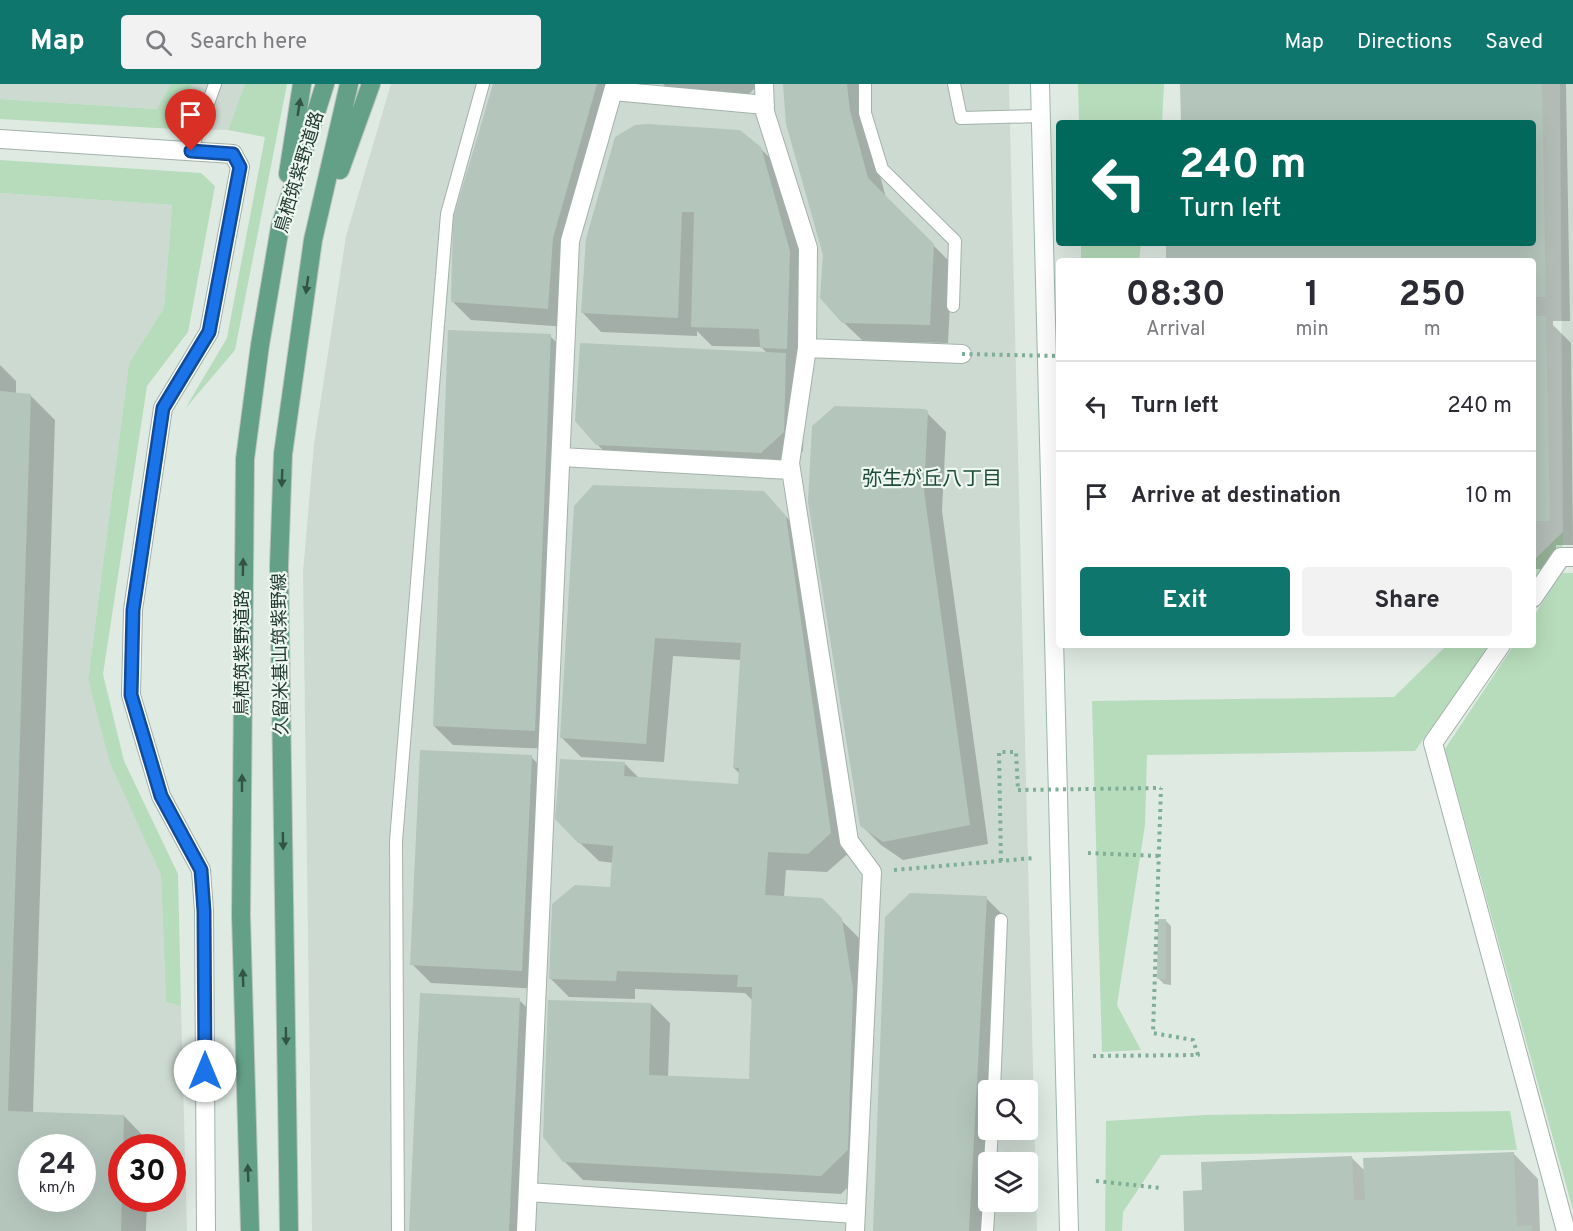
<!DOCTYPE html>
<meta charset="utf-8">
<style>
body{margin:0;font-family:Overpass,"Noto Sans JP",sans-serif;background:#f2f2f3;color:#2b2b33;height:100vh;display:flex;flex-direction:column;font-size:22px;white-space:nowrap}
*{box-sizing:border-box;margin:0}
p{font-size:20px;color:#7c7c81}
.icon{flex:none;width:33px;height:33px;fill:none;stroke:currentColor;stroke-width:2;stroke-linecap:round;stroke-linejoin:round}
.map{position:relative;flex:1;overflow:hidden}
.drawer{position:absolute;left:1056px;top:174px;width:480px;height:390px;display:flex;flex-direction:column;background:#fff;border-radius:6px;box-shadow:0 6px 24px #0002}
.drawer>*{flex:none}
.top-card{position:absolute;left:1056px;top:36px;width:480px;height:126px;border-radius:6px;box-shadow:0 6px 24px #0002;background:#00695c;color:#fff;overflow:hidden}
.controls{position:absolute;left:978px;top:996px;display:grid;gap:12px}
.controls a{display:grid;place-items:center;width:60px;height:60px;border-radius:6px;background:#fff;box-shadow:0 6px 24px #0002;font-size:30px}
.speed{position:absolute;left:18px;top:1050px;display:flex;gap:12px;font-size:30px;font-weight:700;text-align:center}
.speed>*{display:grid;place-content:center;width:78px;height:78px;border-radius:50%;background:#fff;box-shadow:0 6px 24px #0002;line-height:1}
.speed small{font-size:15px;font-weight:400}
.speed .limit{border:9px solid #d22;background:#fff;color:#111}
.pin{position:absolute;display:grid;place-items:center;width:51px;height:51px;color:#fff;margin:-62px -26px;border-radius:50% 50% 50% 0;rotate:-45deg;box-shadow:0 0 6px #0007}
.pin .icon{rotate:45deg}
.me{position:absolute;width:66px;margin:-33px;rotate:0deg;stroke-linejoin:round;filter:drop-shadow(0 0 4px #0008)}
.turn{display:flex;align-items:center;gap:21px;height:126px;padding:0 24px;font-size:27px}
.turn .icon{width:78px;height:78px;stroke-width:2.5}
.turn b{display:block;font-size:42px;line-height:51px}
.eta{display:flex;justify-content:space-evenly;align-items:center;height:102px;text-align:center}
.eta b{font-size:36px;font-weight:700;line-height:42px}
.cta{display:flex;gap:12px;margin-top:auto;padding:12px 24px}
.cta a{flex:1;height:69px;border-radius:6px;background:#0f766e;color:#fff;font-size:24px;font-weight:700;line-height:69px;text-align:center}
.cta a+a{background:#f2f2f3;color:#2b2b33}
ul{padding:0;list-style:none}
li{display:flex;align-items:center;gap:18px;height:90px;padding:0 24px;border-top:2px solid #e1e1e2}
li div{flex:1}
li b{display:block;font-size:22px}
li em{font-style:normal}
header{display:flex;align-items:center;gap:36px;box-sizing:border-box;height:84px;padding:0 30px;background:#0f766e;color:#fff}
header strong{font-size:28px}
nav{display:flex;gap:33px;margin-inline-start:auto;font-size:21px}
.search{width:420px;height:54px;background:#f2f2f3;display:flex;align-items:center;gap:15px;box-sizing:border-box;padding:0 21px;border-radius:6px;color:#7c7c81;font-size:22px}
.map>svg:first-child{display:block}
.built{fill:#cddad2;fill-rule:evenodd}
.green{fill:#b7dcbb}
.shadow{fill:#0003;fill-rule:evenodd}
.building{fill:#b4c5bc;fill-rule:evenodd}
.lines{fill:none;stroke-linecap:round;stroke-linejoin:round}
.lane-casing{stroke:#a2b2a9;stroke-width:14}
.street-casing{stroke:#a2b2a9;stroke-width:20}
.secondary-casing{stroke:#9eb6aa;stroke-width:20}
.primary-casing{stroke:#bcc4c1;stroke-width:20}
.path{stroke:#7fae98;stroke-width:4;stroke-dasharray:3 4.5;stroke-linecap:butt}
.lane{stroke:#fff;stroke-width:12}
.street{stroke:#fff;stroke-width:18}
.secondary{stroke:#fff;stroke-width:18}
.primary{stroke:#63a087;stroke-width:18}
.path-bridge{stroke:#7fae98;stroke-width:4;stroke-dasharray:3 4.5;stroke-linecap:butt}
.oneway{fill:#315445}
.route-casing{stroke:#114b97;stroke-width:15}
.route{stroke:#1a73e8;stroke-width:10}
.labels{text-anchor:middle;stroke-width:4.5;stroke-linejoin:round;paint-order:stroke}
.street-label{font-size:18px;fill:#203a2f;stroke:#eff7f2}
.neighbourhood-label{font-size:20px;fill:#1c4c39;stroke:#eff7f2}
</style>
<header>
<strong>Map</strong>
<div class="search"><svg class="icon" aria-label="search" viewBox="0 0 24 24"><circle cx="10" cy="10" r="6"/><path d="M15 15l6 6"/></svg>Search here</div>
<nav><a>Map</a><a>Directions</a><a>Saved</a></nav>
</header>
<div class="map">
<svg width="1573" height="1147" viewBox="0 0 1573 1147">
<rect width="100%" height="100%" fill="#dfeae3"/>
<!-- built -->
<path class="built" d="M 0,0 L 171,0 L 158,25 L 0,15 Z
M 192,0 L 245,0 L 228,46 L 174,45 Z
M 391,0 L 1009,0 L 1037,1147 L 312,1147 L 303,488 L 314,360 L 346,152 ZM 988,1006 L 1028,1006 L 1028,1046 L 988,1046 ZM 988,1078 L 1028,1078 L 1028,1118 L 988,1118 Z
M 1560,0 L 1573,0 L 1573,461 L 1563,461 Z
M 0,109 L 172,121 L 164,224 L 129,279 L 88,596 L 111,679 L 161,791 L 166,918 L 181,922 L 187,1147 L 0,1147 ZM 32,1064 L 82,1064 L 82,1114 L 32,1114 ZM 122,1064 L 172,1064 L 172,1114 L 122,1114 Z"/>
<!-- green -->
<path class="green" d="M 171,0 L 192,0 L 174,45 L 0,35 L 0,15 L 157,25 Z
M 245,0 L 287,0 L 235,266 L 185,325 L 227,254 L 265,53 L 228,46 Z
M 1078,0 L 1164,0 L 1162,39 L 1079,39 Z
M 0,76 L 201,89 L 215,102 L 188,248 L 147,302 L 103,590 L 124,677 L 178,790 L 181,922 L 166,918 L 161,791 L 110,679 L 88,596 L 129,279 L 164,224 L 172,121 L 0,109 Z
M 1081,159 L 1141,159 L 1139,177 L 1081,177 Z
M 1563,448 L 1563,461 L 1533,503 L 1533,477 Z
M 1562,489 L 1573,489 L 1573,1126 L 1445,665 L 1514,561 L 1533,561 L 1533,533 Z
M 1447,561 L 1491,561 L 1415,667 L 1147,671 L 1145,741 L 1117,921 L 1141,966 L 1102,968 L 1092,617 L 1394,613 Z
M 1510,1027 L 1517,1066 L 1161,1071 L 1123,1128 L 1122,1147 L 1105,1147 L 1106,1037 L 1205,1031 Z"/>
<!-- shadow -->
<path class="shadow" d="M 494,0 L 621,0 L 571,173 L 567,243 L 471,236 L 452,217 Z
M 663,0 L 754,0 L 755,4 L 738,21 L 677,15 Z
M 785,0 L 863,0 L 868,47 L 886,114 L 952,180 L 948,259 L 863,257 L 843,238 Z
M 1182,0 L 1566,0 L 1570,237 L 1553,237 L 1553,241 L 1571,259 L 1573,461 L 1556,461 L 1556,485 L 1533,485 L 1533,177 L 1168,177 L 1168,159 L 1533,159 L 1533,39 L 1183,39 Z
M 760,64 L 779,83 L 808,187 L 803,367 L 780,387 L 616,380 L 597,360 L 767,269 L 761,263 L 712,262 L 697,247 L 697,252 L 601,248 L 583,229 L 587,155 Z
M 550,252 L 569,271 L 553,665 L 453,661 L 434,642 Z
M 0,281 L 16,297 L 16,310 L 30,311 L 55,336 L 33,1029 L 124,1032 L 148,1057 L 148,1064 L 122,1064 L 122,1114 L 147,1114 L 146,1147 L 0,1147 ZM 32,1064 L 82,1064 L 82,1114 L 32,1114 Z
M 924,326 L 946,348 L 942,427 L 988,760 L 903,776 L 881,761 L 861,741 Z
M 764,409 L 804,452 L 850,768 L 827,788 L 786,786 L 784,813 L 821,816 L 860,855 L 866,1085 L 841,1110 L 583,1096 L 564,1077 L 651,920 L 670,939 L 668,993 L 751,996 L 753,917 L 745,909 L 635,905 L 635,915 L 569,913 L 550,894 L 612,805 L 614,779 L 599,777 L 579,758 L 624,679 L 640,695 L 739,701 L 740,690 L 734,684 L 741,576 L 673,572 L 664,678 L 581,673 L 562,654 Z
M 531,673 L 550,691 L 540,905 L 431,899 L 412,880 Z
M 986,814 L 1005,833 L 988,1006 L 988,1147 L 874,1147 Z
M 1165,836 L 1171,842 L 1171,901 L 1164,900 L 1159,895 Z
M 519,916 L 538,934 L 529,1147 L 411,1147 Z
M 1514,1070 L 1538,1095 L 1540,1147 L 1186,1147 L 1204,1107 L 1352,1074 L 1365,1087 Z"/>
<!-- building -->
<path class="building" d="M 493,0 L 597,0 L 553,154 L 548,225 L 451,218 L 453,135 Z
M 783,0 L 847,0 L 850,27 L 868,94 L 934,160 L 930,241 L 842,239 L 820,214 L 823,171 L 786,40 Z
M 1180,0 L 1542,0 L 1546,213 L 1533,213 L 1533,177 L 1166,177 L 1166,159 L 1533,159 L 1533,39 L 1181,39 Z
M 648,40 L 740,46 L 761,63 L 790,167 L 787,265 L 760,264 L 759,245 L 691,243 L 694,128 L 682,128 L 678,234 L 581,229 L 586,155 L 615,53 L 635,41 Z
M 1533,232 L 1546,232 L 1550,437 L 1533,437 Z
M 448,246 L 551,250 L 535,647 L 433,642 Z
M 580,259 L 786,269 L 784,348 L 761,369 L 596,361 L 575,337 Z
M 0,307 L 31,310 L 8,1027 L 124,1031 L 121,1147 L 0,1147 ZM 32,1064 L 82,1064 L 82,1114 L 32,1114 Z
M 835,322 L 925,325 L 928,327 L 924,407 L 970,741 L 883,758 L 860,742 L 808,418 L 812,342 Z
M 593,401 L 764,407 L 786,432 L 831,749 L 808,770 L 768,768 L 765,811 L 822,814 L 842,834 L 853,905 L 848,1066 L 821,1092 L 563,1078 L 543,1053 L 548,916 L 651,919 L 649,991 L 749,995 L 752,903 L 737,903 L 738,891 L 617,887 L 616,897 L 549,895 L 552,820 L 575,801 L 610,803 L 613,762 L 578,759 L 555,735 L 560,675 L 625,678 L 624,692 L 738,700 L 739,684 L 733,684 L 741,559 L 655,554 L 646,660 L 560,654 L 574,422 Z
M 420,666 L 532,671 L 522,887 L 410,881 Z
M 910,809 L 987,812 L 969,1147 L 873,1147 L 885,833 Z
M 1158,835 L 1166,835 L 1166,895 L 1157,895 Z
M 420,909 L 520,914 L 509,1147 L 409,1147 Z
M 1514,1068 L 1517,1142 L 1532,1141 L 1532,1147 L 1184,1147 L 1183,1107 L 1202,1106 L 1201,1078 L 1352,1072 L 1354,1116 L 1365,1116 L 1363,1074 Z"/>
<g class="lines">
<defs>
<path id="lane" d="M 865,0 L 865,29 L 882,85 L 955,157 L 953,222
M 954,0 L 961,34 L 1041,32
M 191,67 L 215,0
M 994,1006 L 1001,836
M 990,1078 L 992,1046
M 398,1147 L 396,757 L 447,130 L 483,0
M 987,1147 L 989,1118"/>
<path id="street" d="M 764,0 L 765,28 L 808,164 L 807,264 L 790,379 L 849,757 L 872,788 L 855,1147
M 613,7 L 765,21
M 0,55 L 233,70 L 240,83 L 209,248 L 163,324 L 133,526 L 131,611 L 161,712 L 201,786 L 204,827 L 206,1147
M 807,264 L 962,270
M 561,373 L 791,386
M 1533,514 L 1561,473 L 1573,473
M 1501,561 L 1433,659 L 1566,1147
M 528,1108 L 856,1130
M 526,1147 L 570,157 L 615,0"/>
<path id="secondary" d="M 1040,0 L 1069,1147"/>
<path id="primary" d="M 340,86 L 371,0
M 288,90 L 302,0
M 250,1147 L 241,831 L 245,375 L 260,261 L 280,143 L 325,0
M 289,1147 L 279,482 L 283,370 L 313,156 L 349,0"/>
</defs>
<!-- lane casing -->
<use href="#lane" class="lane-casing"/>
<!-- street casing -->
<use href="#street" class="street-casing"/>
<!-- secondary casing -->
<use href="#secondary" class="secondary-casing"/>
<!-- primary casing -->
<use href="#primary" class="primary-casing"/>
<!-- path -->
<path class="path" d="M 1088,769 L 1159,772
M 1001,777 L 999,668 L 1016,668 L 1018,706
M 894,786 L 1034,774
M 1093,972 L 1198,971 L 1193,956 L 1153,949 L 1161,704
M 1096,1097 L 1161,1104"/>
<!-- lane -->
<use href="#lane" class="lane"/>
<!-- street -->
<use href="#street" class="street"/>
<!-- secondary -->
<use href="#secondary" class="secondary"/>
<!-- primary -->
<use href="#primary" class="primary"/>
<!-- path-bridge -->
<path class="path-bridge" d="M 962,270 L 1059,272
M 1018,706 L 1161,704"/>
</g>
<!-- one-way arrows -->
<defs><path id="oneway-solid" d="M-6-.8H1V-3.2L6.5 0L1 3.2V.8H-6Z" transform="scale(1.5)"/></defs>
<g class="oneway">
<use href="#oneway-solid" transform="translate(299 23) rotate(-81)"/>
<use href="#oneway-solid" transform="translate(307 201) rotate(98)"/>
<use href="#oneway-solid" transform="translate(282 394) rotate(92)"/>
<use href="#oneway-solid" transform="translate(243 483) rotate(-89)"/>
<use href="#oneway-solid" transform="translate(242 699) rotate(-90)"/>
<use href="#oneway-solid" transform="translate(283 757) rotate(89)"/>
<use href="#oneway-solid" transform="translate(243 894) rotate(-92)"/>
<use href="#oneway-solid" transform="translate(286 952) rotate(89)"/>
<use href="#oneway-solid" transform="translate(248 1089) rotate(-92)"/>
</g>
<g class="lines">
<defs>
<path id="route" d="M 191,67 L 233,70 L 240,83 L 209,248 L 163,324 L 133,526 L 131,611 L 161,712 L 201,786 L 204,827 L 205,987"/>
</defs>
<!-- route casing -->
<use href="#route" class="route-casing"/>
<!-- route -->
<use href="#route" class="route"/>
</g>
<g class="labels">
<!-- street labels -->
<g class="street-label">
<text transform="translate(299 88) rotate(-73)" y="6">鳥栖筑紫野道路</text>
<text transform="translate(242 569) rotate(-90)" y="6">鳥栖筑紫野道路</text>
<text transform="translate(280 570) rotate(-91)" y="6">久留米基山筑紫野線</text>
</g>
<!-- neighbourhood labels -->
<g class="neighbourhood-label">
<text x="932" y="401">弥生が丘八丁目</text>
</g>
</g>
</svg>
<div class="controls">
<a><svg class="icon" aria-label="search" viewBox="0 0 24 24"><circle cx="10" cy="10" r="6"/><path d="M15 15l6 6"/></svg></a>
<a><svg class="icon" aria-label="layers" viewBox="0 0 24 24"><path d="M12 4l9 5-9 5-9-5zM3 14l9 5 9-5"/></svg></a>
</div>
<div class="speed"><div>24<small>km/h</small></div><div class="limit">30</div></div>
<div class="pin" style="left:191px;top:67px;background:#d93025"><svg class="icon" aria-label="arrive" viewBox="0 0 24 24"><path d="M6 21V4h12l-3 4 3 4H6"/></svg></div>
<svg class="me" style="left:205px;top:987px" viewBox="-20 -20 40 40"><circle r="19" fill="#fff"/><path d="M0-13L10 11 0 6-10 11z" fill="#1a73e8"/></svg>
<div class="top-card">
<div class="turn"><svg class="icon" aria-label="left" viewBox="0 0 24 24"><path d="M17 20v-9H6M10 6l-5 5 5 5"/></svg><div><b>240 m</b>Turn left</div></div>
</div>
<section class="drawer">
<div class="eta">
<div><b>08:30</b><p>Arrival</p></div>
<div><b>1</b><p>min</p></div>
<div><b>250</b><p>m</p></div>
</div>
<ul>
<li><svg class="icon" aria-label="left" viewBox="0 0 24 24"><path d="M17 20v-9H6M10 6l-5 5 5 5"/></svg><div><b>Turn left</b></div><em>240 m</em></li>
<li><svg class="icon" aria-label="arrive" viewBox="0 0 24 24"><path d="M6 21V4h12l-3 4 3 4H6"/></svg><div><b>Arrive at destination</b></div><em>10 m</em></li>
</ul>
<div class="cta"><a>Exit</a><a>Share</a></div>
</section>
</div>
